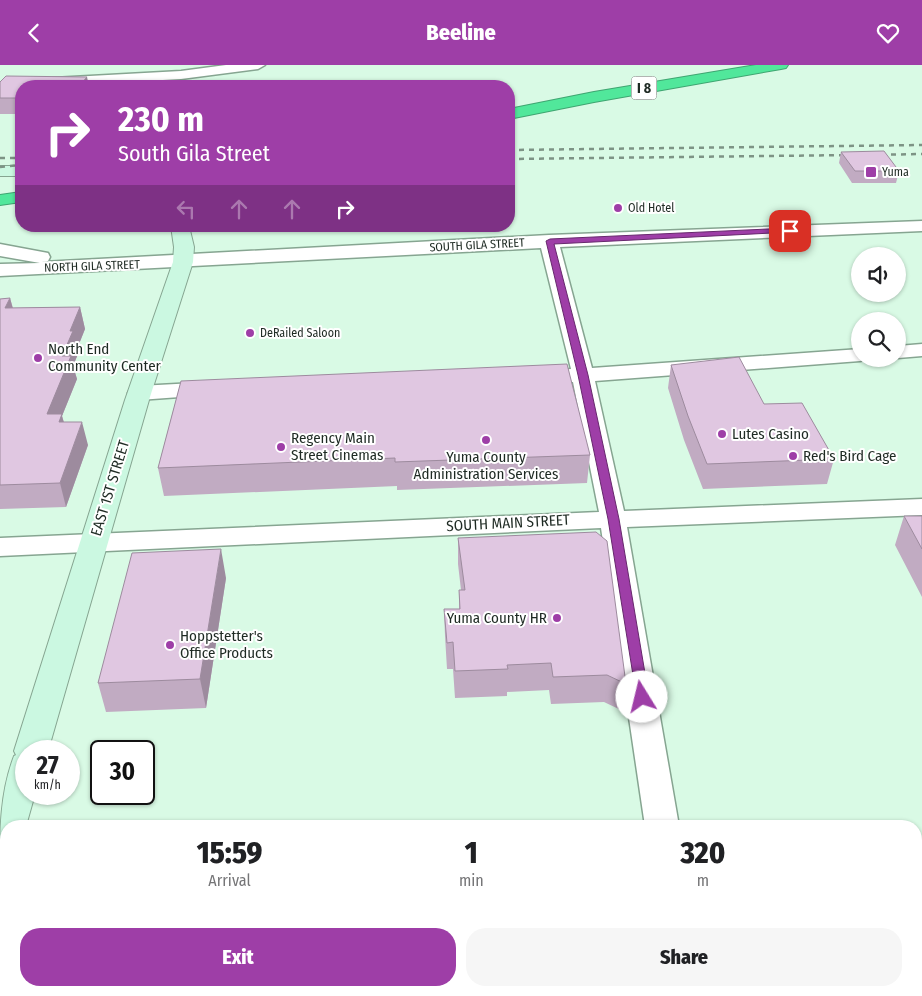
<!DOCTYPE html>
<style>
body{margin:0;font-family:"Fira Sans Condensed",sans-serif;background:#f6f6f6;color:#202124;height:100vh;display:flex;flex-direction:column;font-size:19px;white-space:nowrap}
*{box-sizing:border-box;margin:0}
p{font-size:16px;color:#757577}
.icon{flex:none;width:28px;height:28px;fill:none;stroke:currentColor;stroke-width:2;stroke-linecap:round;stroke-linejoin:round}
.map{position:relative;flex:1;overflow:hidden}
.drawer{position:absolute;left:0px;top:755px;width:922px;height:176px;display:flex;flex-direction:column;background:#fff;border-radius:20px 20px 0 0;box-shadow:0 1px 4px #0004}
.drawer>*{flex:none}
.top-card{position:absolute;left:15px;top:15px;width:500px;height:152px;border-radius:20px;box-shadow:0 1px 4px #0004;background:#9e3ea7;color:#fff;overflow:hidden}
.tools{position:absolute;left:851px;top:182px;display:grid;gap:10px}
.tools a{display:grid;place-items:center;width:55px;height:55px;border-radius:50%;background:#fff;box-shadow:0 1px 4px #0004;font-size:25px}
.speed{position:absolute;left:15px;top:675px;display:flex;gap:10px;font-size:25px;font-weight:700;text-align:center}
.speed>*{display:grid;place-content:center;width:65px;height:65px;border-radius:50%;background:#fff;box-shadow:0 1px 4px #0004;line-height:1}
.speed small{font-size:12px;font-weight:400}
.speed .limit{border:2px solid #111;border-radius:8px;background:#fff;color:#111}
.pin{position:absolute;display:grid;place-items:center;width:42px;height:42px;color:#fff;margin:-21px;border-radius:10px;box-shadow:0 2px 8px #0006}
.me{position:absolute;width:55px;margin:-28px;rotate:351deg;stroke-linejoin:round;filter:drop-shadow(0 0 4px #0008)}
.turn{display:flex;align-items:center;gap:18px;height:105px;padding:0 20px;font-size:22px}
.turn .icon{width:65px;height:65px;stroke-width:2.5}
.turn b{display:block;font-size:35px;line-height:42px}
.lanes{display:flex;align-items:center;height:48px;padding:0 20px;background:#0003;justify-content:center;gap:25px;direction:ltr}
.lanes .off{opacity:.35}
.eta{display:flex;justify-content:space-evenly;align-items:center;height:85px;text-align:center}
.eta b{font-size:30px;font-weight:800;line-height:35px}
.button{display:flex;gap:10px;margin-top:auto;padding:10px 20px}
.button a{flex:1;height:58px;border-radius:20px;background:#9e3ea7;color:#fff;font-size:20px;font-weight:800;line-height:58px;text-align:center}
.button a+a{background:#f6f6f6;color:#202124}
header{display:flex;justify-content:space-between;align-items:center;height:65px;padding:0 20px;background:#9e3ea7;color:#fff;font-size:22px;font-weight:800}
.map>svg:first-child{display:block}
.lines{fill:none;stroke-linecap:round;stroke-linejoin:round}
.street-casing{stroke:#86a591;stroke-width:3}
.secondary-casing{stroke:#86a591;stroke-width:2}
.highway-casing{stroke:#3fa571;stroke-width:2}
.street{fill:#fff;fill-rule:evenodd}
.secondary{fill:#cbf8e1;fill-rule:evenodd}
.highway{fill:#51e79b;fill-rule:evenodd}
.rail{stroke:#7d9385;stroke-width:2.5;stroke-dasharray:5 5;stroke-linecap:butt}
.wall{fill:#c1abc2}
.shaded-wall{fill:#9d8b9e}
.building{fill:#e0c7e1;stroke:#9d8b9e}
.route{fill:#9e3ea7;stroke:#67286d}
.poi-dot{fill:#9e3ea7;stroke:#fff;stroke-width:2}
.labels{text-anchor:middle;stroke-width:4;stroke-linejoin:round;paint-order:stroke}
.far-poi-label{font-size:12px;fill:#1e2a23;stroke:#fff;text-anchor:start}
.far-street-label{font-size:12px;fill:#1e2a23;stroke:#fff}
.shield{fill:#fff;stroke:#626a65;stroke-width:1}
.shield-label{font-size:14px;font-weight:bold;fill:#1e2a23}
.poi-label{font-size:15px;fill:#1e2a23;stroke:#fff;text-anchor:start}
.street-label{font-size:15px;fill:#1e2a23;stroke:#fff}
</style>
<header><svg class="icon" aria-label="back" viewBox="0 0 24 24"><path d="M15 5l-7 7 7 7"/></svg>Beeline<svg class="icon" aria-label="heart" viewBox="0 0 24 24"><path d="M12 20l-8-8c-3-5 5-10 8-4 3-6 11-1 8 4z"/></svg></header>
<div class="map">
<svg width="922" height="931" viewBox="0 0 922 931">
<rect width="100%" height="100%" fill="#d9fae5"/>
<g class="lines">
<defs>
<path id="street" d="M 226,0 L 265,0 L 258,4 L 181,14 L 53,21 L 46,17 L 53,13 L 181,6 Z
M 922,156 L 922,166 L 560,182 L 592,303 L 860,284 L 860,294 L 868,294 L 860,296 L 595,316 L 624,446 L 922,434 L 922,450 L 627,462 L 679,761 L 645,761 L 601,463 L 0,491 L 0,473 L 599,447 L 573,317 L 535,319 L 527,317 L 524,312 L 527,307 L 571,304 L 541,183 L 0,211 L 0,199 L 40,198 L 0,191 L 0,179 L 48,188 L 50,192 L 48,196 L 42,197 L 549,170 Z
M 922,279 L 922,291 L 898,293 L 898,281 Z
M 213,317 L 221,319 L 224,324 L 221,329 L 139,335 L 131,333 L 128,328 L 131,323 L 139,321 Z
M 670,925 L 708,925 L 709,931 L 671,931 Z"/>
<path id="secondary" d="M 0,101 L 21,101 L 21,111 L 0,111 Z
M 171,161 L 189,161 L 194,182 L 193,197 L 149,335 L 48,686 L 26,686 L 26,729 L 35,729 L 26,761 L 6,761 L 6,802 L 0,804 C 0,764 0,728 14,691 L 16,690 L 14,686 L 125,335 L 173,197 L 174,182 Z"/>
<path id="highway" d="M 756,0 L 788,0 L 786,3 L 781,4 L 594,37 L 509,54 L 509,44 L 594,27 Z
M 21,127 L 21,137 L 0,140 L 0,130 Z"/>
</defs>
<!-- street casing -->
<use href="#street" class="street-casing"/>
<!-- secondary casing -->
<use href="#secondary" class="secondary-casing"/>
<!-- highway casing -->
<use href="#highway" class="highway-casing"/>
<!-- street -->
<use href="#street" class="street"/>
<!-- secondary -->
<use href="#secondary" class="secondary"/>
<!-- highway -->
<use href="#highway" class="highway"/>
<!-- rail -->
<path class="rail" d="M 509,85 L 922,80
M 871,90 L 922,89
M 0,93 L 21,93
M 509,94 L 854,90
M 0,102 L 21,100"/>
</g>
<!-- wall -->
<path class="wall" d="M 0,17 L 21,21 L 21,49 L 0,49 Z
M 841,87 L 899,106 L 896,118 L 852,118 L 839,98 Z
M 10,233 L 13,243 L 80,242 L 85,264 L 77,284 L 78,289 L 73,301 L 77,314 L 62,351 L 64,357 L 88,380 L 66,442 L 0,444 L 0,234 Z
M 671,300 L 764,339 L 834,394 L 827,419 L 703,424 L 684,375 L 668,323 Z
M 181,316 L 590,390 L 587,418 L 397,425 L 397,421 L 164,431 L 158,403 Z
M 904,451 L 922,451 L 922,532 L 895,480 Z
M 458,473 L 626,619 L 623,646 L 604,637 L 551,639 L 549,625 L 507,627 L 507,631 L 455,633 L 453,604 L 447,604 L 445,571 L 444,544 L 459,544 L 459,525 L 461,525 L 458,499 Z
M 226,513 L 206,643 L 106,647 L 98,618 Z"/>
<!-- shaded-wall -->
<path class="shaded-wall" d="M 87,12 L 89,21 L 79,21 Z
M 10,233 L 16,256 L 5,243 Z
M 80,242 L 85,264 L 77,284 L 78,289 L 73,301 L 77,314 L 62,351 L 68,373 L 47,349 L 62,291 L 70,266 Z
M 82,357 L 88,380 L 66,442 L 60,418 Z
M 221,484 L 226,513 L 206,643 L 200,614 Z
M 89,925 L 99,925 L 97,931 L 88,931 Z
M 356,925 L 359,925 L 359,931 L 356,931 Z"/>
<!-- building -->
<path class="building" d="M 6,11 L 87,12 L 79,21 L 21,21 L 21,33 L 0,33 L 0,17 Z
M 884,86 L 899,106 L 855,106 L 841,87 Z
M 10,233 L 5,243 L 80,242 L 70,266 L 73,266 L 62,291 L 71,291 L 47,349 L 62,349 L 59,357 L 82,357 L 60,418 L 0,420 L 0,234 Z
M 739,292 L 764,339 L 802,338 L 834,394 L 707,399 L 688,351 L 671,300 Z
M 567,299 L 590,390 L 395,397 L 395,393 L 158,403 L 181,316 Z
M 904,451 L 922,451 L 922,484 Z
M 596,467 L 607,476 L 626,619 L 607,610 L 553,612 L 551,598 L 507,600 L 508,604 L 455,606 L 453,577 L 447,578 L 444,544 L 460,544 L 459,525 L 465,525 L 458,473 Z
M 221,484 L 200,614 L 98,618 L 132,488 Z
M 26,925 L 89,925 L 88,931 L 24,931 Z
M 170,925 L 356,925 L 356,931 L 168,931 Z"/>
<!-- route -->
<path class="route" d="M 790,163 L 794,166 L 792,167 L 554,179 L 588,310 L 619,454 L 649,632 L 647,635 L 637,635 L 608,454 L 578,310 L 546,176 L 550,174 Z"/>
<!-- markers -->
<g class="poi-dot">
<rect x="865" y="101" width="12" height="12" rx="2.5"/>
<circle cx="618" cy="143" r="5"/>
<circle cx="250" cy="268" r="5"/>
<circle cx="38" cy="293" r="5"/>
<circle cx="722" cy="369" r="5"/>
<circle cx="486" cy="375" r="5"/>
<circle cx="281" cy="382" r="5"/>
<circle cx="793" cy="391" r="5"/>
<circle cx="557" cy="553" r="5"/>
<circle cx="170" cy="580" r="5"/>
</g>
<g class="labels">
<!-- far-poi labels -->
<g class="far-poi-label">
<text x="882" y="111">Yuma</text>
<text x="628" y="147">Old Hotel</text>
<text x="260" y="272">DeRailed Saloon</text>
</g>
<!-- far-street labels -->
<g class="far-street-label">
<text transform="translate(477 180) rotate(-3)" y="4">SOUTH GILA STREET</text>
<text transform="translate(92 201) rotate(-2)" y="4">NORTH GILA STREET</text>
</g>
<!-- shield labels -->
<rect class="shield" x="631.5" y="11.5" width="25" height="23" rx="4"/>
<g class="shield-label">
<text x="644" y="28">I 8</text>
</g>
<!-- poi labels -->
<g class="poi-label">
<text x="48" y="289">North End<tspan x="48" dy="17">Community Center</tspan></text>
<text x="732" y="374">Lutes Casino</text>
<text x="291" y="378">Regency Main<tspan x="291" dy="17">Street Cinemas</tspan></text>
<text x="803" y="396">Red's Bird Cage</text>
<text x="486" y="397" text-anchor="middle">Yuma County<tspan x="486" dy="17">Administration Services</tspan></text>
<text x="547" y="558" text-anchor="end">Yuma County HR</text>
<text x="180" y="576">Hoppstetter's<tspan x="180" dy="17">Office Products</tspan></text>
</g>
<!-- street labels -->
<g class="street-label">
<text transform="translate(110 423) rotate(-73)" y="5">EAST 1ST STREET</text>
<text transform="translate(508 458) rotate(-3)" y="5">SOUTH MAIN STREET</text>
</g>
</g>
</svg>
<div class="tools">
<a><svg class="icon" aria-label="sound" viewBox="0 0 24 24"><path d="M4 9h4l5-4v14l-5-4H4zM17 9q2 3 0 6"/></svg></a>
<a><svg class="icon" aria-label="search" viewBox="0 0 24 24"><circle cx="10" cy="10" r="6"/><path d="M15 15l6 6"/></svg></a>
</div>
<div class="speed"><div>27<small>km/h</small></div><div class="limit">30</div></div>
<div class="pin" style="left:790px;top:166px;background:#d93025"><svg class="icon" aria-label="arrive" viewBox="0 0 24 24"><path d="M6 21V4h12l-3 4 3 4H6"/></svg></div>
<svg class="me" style="left:642px;top:632px" viewBox="-20 -20 40 40"><circle r="19" fill="#fff"/><path d="M0-13L10 11 0 6-10 11z" fill="#9e3ea7"/></svg>
<div class="top-card">
<div class="turn"><svg class="icon" aria-label="right" viewBox="0 0 24 24"><path d="M7 20v-9h11M14 6l5 5-5 5"/></svg><div><b>230 m</b>South Gila Street</div></div>
<div class="lanes"><svg class="icon off" aria-label="left" viewBox="0 0 24 24"><path d="M17 20v-9H6M10 6l-5 5 5 5"/></svg><svg class="icon off" aria-label="ahead" viewBox="0 0 24 24"><path d="M12 20V5M6 11l6-6 6 6"/></svg><svg class="icon off" aria-label="ahead" viewBox="0 0 24 24"><path d="M12 20V5M6 11l6-6 6 6"/></svg><svg class="icon" aria-label="right" viewBox="0 0 24 24"><path d="M7 20v-9h11M14 6l5 5-5 5"/></svg></div>
</div>
<section class="drawer">
<div class="eta">
<div><b>15:59</b><p>Arrival</p></div>
<div><b>1</b><p>min</p></div>
<div><b>320</b><p>m</p></div>
</div>
<div class="button"><a>Exit</a><a>Share</a></div>
</section>
</div>
